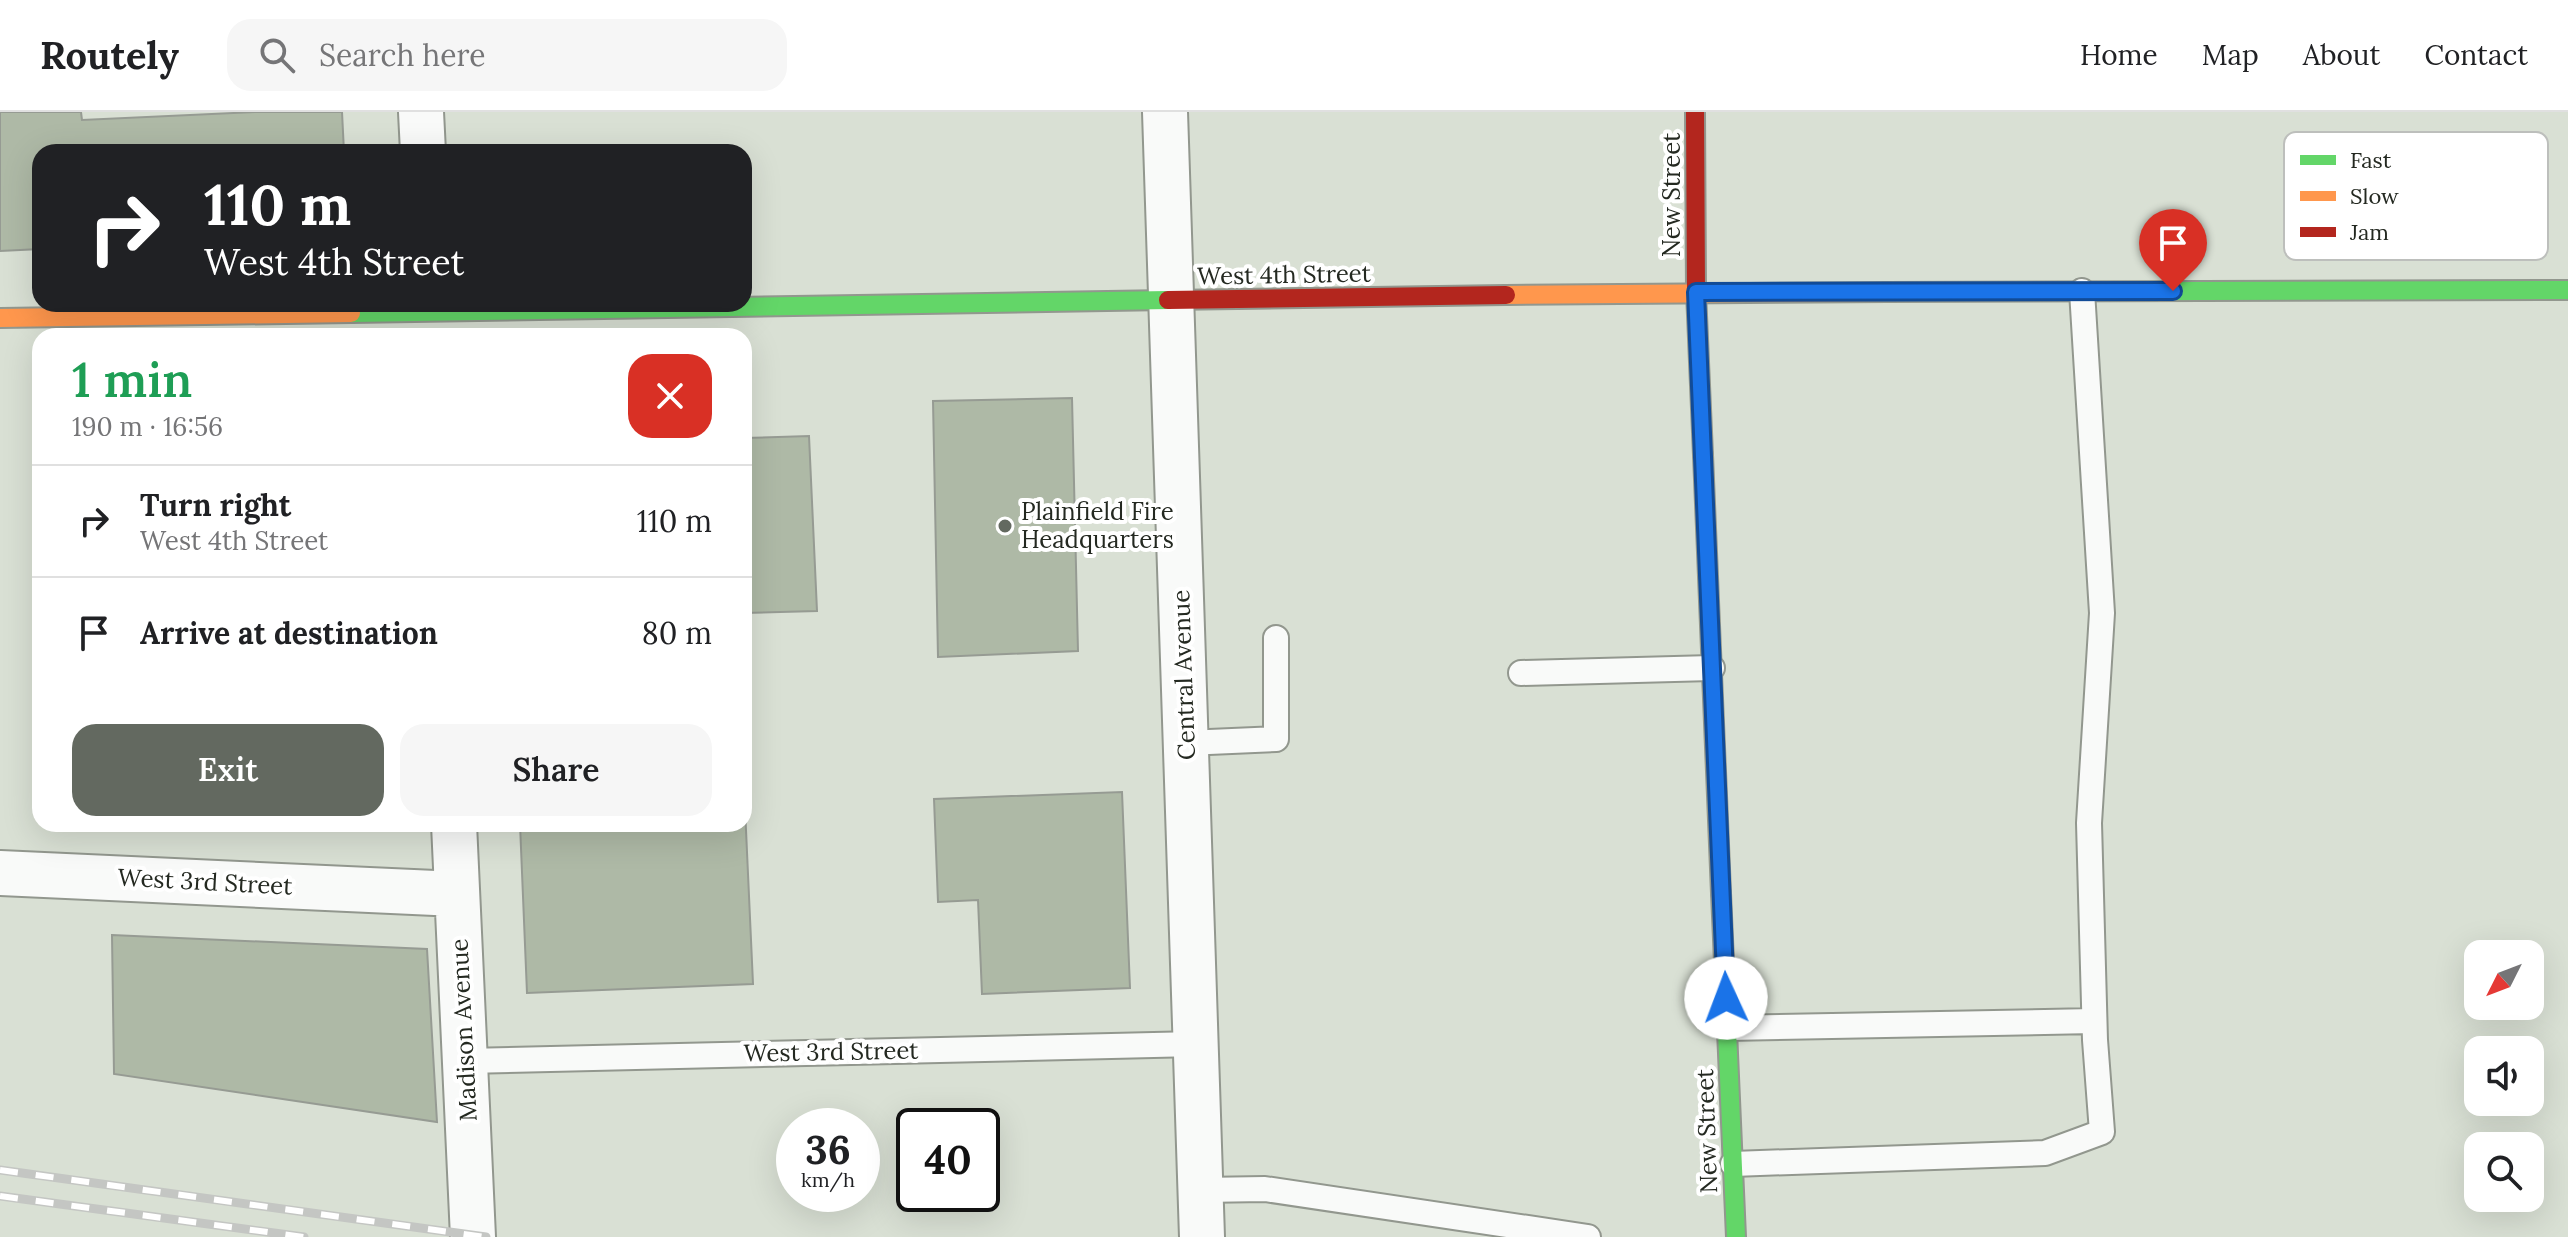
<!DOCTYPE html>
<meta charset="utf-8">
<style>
body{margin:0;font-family:Lora,serif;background:#f6f6f6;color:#202124;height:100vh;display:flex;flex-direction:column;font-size:30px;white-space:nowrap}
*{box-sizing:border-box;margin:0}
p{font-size:26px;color:#757577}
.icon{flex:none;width:44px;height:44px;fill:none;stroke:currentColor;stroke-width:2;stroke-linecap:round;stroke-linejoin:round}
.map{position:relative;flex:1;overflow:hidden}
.sheet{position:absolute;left:32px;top:216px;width:720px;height:504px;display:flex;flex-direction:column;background:#fff;border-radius:24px;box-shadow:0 8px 32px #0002}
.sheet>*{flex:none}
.hud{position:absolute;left:32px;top:32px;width:720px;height:168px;border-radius:24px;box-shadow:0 8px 32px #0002;background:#202124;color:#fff;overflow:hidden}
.needle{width:52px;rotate:228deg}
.buttons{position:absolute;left:2464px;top:828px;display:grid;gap:16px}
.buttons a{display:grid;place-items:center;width:80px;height:80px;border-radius:16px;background:#fff;box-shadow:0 8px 32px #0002;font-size:40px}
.speed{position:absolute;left:776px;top:996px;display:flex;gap:16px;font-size:40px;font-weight:700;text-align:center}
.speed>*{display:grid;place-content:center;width:104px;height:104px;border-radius:50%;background:#fff;box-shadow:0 8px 32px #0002;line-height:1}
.speed small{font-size:20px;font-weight:400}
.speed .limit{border:4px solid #111;border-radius:12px;background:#fff;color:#111}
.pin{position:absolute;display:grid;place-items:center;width:68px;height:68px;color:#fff;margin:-82px -34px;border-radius:50% 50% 50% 0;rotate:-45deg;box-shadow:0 0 8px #0007}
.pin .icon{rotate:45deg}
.me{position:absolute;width:88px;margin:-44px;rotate:358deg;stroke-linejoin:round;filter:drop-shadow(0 0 6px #0008)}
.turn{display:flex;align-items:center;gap:28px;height:168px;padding:0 40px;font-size:36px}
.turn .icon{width:104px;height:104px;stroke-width:2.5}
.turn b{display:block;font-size:56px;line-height:68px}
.round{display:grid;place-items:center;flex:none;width:84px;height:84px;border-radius:24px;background:#f6f6f6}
.summary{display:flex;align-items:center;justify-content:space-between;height:136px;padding:0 40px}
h1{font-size:48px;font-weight:600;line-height:60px;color:#1e9e55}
.cta{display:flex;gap:16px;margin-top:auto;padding:16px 40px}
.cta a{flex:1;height:92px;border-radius:24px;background:#636960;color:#fff;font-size:32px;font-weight:600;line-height:92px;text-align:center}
.cta a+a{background:#f6f6f6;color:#202124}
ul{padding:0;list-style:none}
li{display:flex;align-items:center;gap:24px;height:112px;padding:0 40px;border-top:2px solid #e0e0e0}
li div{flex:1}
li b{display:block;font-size:30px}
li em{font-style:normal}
header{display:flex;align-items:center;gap:48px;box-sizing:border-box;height:112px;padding:0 40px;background:#fff;border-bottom:2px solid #e0e0e0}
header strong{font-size:38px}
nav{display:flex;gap:44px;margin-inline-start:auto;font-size:28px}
.search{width:560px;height:72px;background:#f6f6f6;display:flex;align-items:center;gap:20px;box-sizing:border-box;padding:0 28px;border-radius:24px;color:#757577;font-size:30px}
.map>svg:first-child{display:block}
.building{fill:#aeb9a6;stroke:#969b93;stroke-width:2}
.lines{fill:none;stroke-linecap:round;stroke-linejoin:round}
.lane-casing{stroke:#92978e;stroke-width:28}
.street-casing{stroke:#92978e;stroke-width:48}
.fast-casing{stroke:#92978e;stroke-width:22}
.slow-casing{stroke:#92978e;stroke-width:22}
.jam-casing{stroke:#92978e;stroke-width:22}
.lane{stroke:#f9faf9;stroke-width:24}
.street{stroke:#f9faf9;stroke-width:44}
.fast{stroke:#63d668;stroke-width:18}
.slow{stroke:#ff974d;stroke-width:18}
.jam{stroke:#b3261e;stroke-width:18}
.rail-casing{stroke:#c4c6c3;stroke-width:9}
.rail{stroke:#fff;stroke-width:6;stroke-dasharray:18;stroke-linecap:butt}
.route-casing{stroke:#114b97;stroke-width:20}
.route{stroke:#1a73e8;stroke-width:14}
.poi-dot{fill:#636960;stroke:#fff;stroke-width:3}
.labels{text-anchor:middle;stroke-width:8;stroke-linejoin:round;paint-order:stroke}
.street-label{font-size:24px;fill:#242921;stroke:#fff}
.poi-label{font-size:24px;fill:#242921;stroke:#fff;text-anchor:start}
.key{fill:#fff;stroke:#bdbfbc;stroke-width:2}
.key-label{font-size:22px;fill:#242921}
</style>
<header>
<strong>Routely</strong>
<div class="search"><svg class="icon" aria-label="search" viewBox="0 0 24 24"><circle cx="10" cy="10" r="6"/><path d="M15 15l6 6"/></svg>Search here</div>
<nav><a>Home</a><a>Map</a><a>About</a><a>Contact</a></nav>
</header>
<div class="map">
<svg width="2568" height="1125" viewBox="0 0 2568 1125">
<rect width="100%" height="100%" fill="#d9e0d4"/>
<!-- building -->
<path class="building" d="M 0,0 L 81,0 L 82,8 L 255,0 L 342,0 L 344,40 L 40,40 L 40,137 L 0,139 Z
M 1072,286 L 1078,539 L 938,545 L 933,289 Z
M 809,324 L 817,499 L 744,501 L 744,326 Z
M 744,674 L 753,872 L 527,881 L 520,712 L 744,712 Z
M 1122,680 L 1130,876 L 982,882 L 978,788 L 938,790 L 934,687 Z
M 112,823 L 427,837 L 437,1010 L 114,962 Z"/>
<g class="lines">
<defs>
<path id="lane" d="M 1521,561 L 1712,556
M 1186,631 L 1276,627 L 1276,526
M 1727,916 L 2094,909
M 466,949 L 1196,932
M 1733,1052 L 2045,1041 L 2102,1020 L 2095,928 L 2089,711 L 2102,501 L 2082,179
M 1201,1078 L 1265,1077 L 1588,1125"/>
<path id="street" d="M 421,0 L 423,40
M 1165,0 L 1202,1125
M 454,712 L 473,1125
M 0,761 L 457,782"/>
<path id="fast" d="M 1887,180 L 2568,178
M 351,201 L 1168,188
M 1721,781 L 1736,1125"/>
<path id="slow" d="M 1506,183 L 1887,180
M 0,206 L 351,201
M 1703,343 L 1721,781"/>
<path id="jam" d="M 1695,0 L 1696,180 L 1703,343
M 1168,188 L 1506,183"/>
</defs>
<!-- lane casing -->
<use href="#lane" class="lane-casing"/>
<!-- street casing -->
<use href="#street" class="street-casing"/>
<!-- fast casing -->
<use href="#fast" class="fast-casing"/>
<!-- slow casing -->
<use href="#slow" class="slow-casing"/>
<!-- jam casing -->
<use href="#jam" class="jam-casing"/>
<!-- lane -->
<use href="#lane" class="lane"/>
<!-- street -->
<use href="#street" class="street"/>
<!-- fast -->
<use href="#fast" class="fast"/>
<!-- slow -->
<use href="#slow" class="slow"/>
<!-- jam -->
<use href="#jam" class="jam"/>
<defs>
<path id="rail" d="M 0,1058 L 486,1125
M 0,1084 L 304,1125"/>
</defs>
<!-- rail casing -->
<use href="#rail" class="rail-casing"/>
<!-- rail -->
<use href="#rail" class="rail"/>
</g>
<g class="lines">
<defs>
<path id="route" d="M 1726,886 L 1696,180 L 2173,179"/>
</defs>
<!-- route casing -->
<use href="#route" class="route-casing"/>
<!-- route -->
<use href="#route" class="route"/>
</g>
<!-- markers -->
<circle class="poi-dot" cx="1005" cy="414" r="8"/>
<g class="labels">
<!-- street labels -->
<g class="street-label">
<text transform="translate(1672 83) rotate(-90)" y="8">New Street</text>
<text transform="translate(1284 163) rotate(-1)" y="8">West 4th Street</text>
<text transform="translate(1184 563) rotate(-92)" y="8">Central Avenue</text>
<text transform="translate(205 770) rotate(3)" y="8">West 3rd Street</text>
<text transform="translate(464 918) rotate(-93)" y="8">Madison Avenue</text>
<text transform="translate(831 940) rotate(-1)" y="8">West 3rd Street</text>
<text transform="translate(1707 1019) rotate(-92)" y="8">New Street</text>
</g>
<!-- poi labels -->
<g class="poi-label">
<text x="1021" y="408">Plainfield Fire<tspan x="1021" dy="28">Headquarters</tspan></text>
</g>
</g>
<!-- legend -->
<rect x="2284" y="20" width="264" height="128" rx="12" class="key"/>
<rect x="2300" y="43" width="36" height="10" fill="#63d668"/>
<rect x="2300" y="79" width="36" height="10" fill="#ff974d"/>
<rect x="2300" y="115" width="36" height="10" fill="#b3261e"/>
<g class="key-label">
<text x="2350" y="56">Fast</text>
<text x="2350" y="92">Slow</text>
<text x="2350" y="128">Jam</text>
</g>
</svg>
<div class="buttons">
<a><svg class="needle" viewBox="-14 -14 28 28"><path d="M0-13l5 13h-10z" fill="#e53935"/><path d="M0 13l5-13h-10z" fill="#757577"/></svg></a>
<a><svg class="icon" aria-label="sound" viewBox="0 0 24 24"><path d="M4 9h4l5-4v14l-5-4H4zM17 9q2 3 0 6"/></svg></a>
<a><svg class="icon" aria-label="search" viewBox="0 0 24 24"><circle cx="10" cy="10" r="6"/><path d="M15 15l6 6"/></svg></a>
</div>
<div class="speed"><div>36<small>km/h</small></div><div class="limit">40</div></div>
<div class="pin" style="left:2173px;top:179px;background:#d93025"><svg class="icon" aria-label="arrive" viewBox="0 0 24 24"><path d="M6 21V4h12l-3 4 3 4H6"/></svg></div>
<svg class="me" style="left:1726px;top:886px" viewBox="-20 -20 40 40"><circle r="19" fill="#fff"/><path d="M0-13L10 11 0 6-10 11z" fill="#1a73e8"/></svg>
<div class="hud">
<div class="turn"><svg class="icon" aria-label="right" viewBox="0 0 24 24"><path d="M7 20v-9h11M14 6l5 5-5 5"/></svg><div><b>110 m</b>West 4th Street</div></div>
</div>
<section class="sheet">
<div class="summary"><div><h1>1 min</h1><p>190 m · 16:56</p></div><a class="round" style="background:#d93025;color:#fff"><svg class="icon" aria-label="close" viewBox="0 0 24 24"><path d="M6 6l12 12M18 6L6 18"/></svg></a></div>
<ul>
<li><svg class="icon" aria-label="right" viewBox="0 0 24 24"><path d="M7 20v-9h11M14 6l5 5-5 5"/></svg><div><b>Turn right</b><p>West 4th Street</p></div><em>110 m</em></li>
<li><svg class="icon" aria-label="arrive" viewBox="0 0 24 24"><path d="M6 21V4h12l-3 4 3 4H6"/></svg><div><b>Arrive at destination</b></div><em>80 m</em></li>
</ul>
<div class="cta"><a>Exit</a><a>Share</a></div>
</section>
</div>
